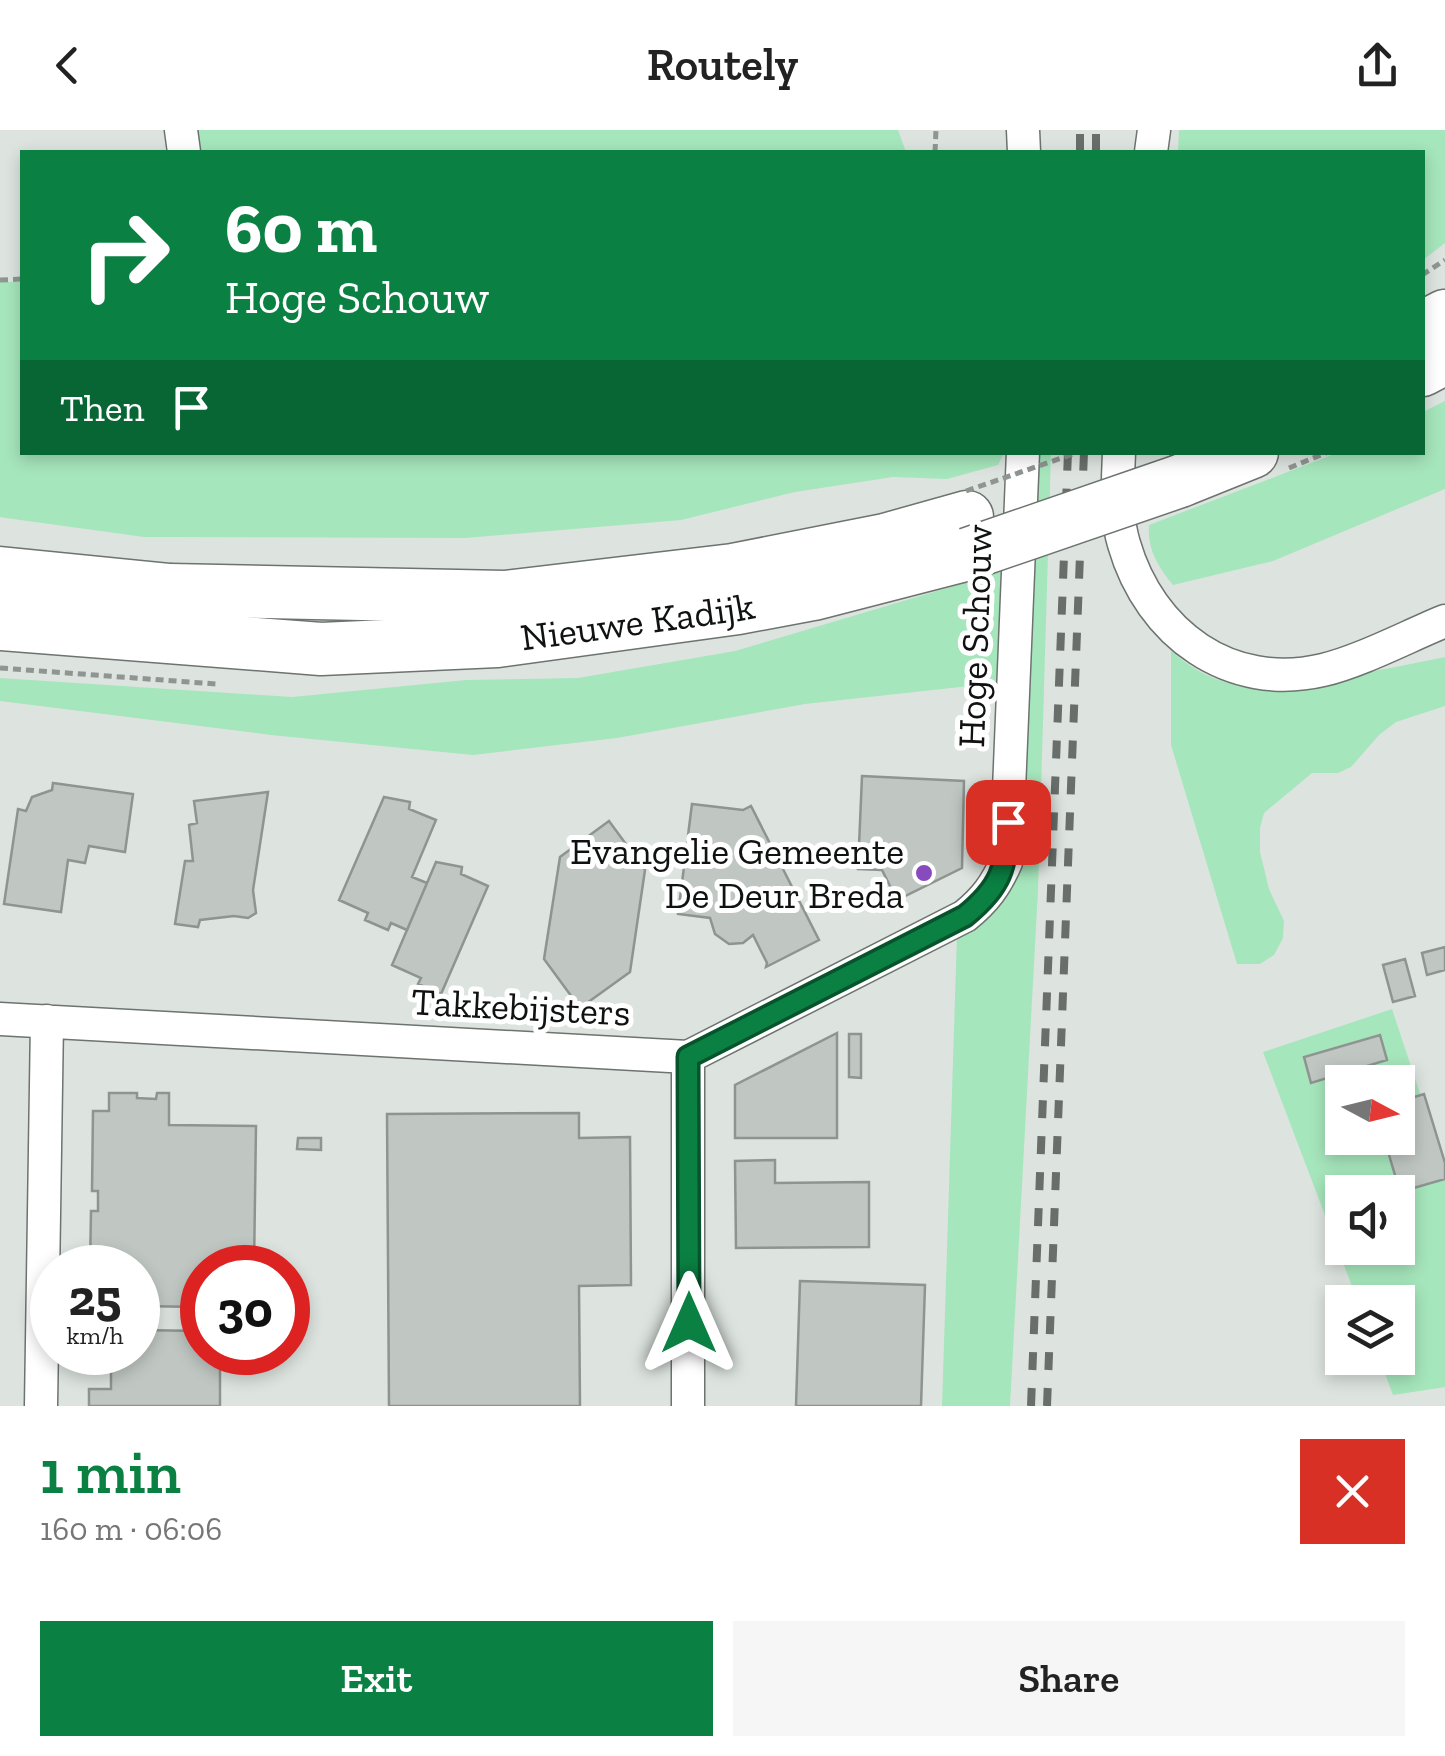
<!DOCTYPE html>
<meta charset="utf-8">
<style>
body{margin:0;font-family:"Zilla Slab",serif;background:#f6f6f6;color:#222;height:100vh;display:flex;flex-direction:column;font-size:38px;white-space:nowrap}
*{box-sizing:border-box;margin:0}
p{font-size:32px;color:#767676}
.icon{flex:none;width:55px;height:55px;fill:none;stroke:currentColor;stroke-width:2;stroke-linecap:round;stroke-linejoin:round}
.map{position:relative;height:1276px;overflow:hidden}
.sheet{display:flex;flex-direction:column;background:#fff;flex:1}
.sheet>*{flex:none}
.top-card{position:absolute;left:20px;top:20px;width:1405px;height:305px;border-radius:0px;box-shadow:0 5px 15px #0003;background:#0b8043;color:#fff;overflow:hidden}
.needle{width:65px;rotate:97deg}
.tools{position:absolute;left:1325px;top:935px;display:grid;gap:20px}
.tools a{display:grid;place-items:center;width:90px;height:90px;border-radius:0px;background:#fff;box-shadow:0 5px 15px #0003;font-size:50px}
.speed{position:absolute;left:30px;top:1115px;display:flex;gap:20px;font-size:50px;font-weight:700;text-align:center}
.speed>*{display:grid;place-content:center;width:130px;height:130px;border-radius:50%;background:#fff;box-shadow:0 5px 15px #0003;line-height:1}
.speed small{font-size:25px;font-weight:400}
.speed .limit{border:15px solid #d22;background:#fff;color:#111}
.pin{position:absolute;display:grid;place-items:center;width:85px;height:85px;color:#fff;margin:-42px;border-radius:20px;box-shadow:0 5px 15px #0006}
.me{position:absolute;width:110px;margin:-55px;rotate:0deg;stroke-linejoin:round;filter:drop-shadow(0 0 8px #0008)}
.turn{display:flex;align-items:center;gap:35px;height:210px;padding:0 40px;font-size:45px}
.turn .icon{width:130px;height:130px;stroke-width:2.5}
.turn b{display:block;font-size:70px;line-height:85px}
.then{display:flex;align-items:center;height:95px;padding:0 40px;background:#0003;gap:20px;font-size:38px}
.round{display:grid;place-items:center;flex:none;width:105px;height:105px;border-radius:0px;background:#f6f6f6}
.overview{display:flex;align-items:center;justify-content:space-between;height:170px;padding:0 40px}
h1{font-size:60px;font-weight:600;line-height:75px;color:#0b8043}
.primary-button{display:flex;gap:20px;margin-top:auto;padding:20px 40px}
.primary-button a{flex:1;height:115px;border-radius:0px;background:#0b8043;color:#fff;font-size:40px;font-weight:600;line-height:115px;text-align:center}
.primary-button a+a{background:#f6f6f6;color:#222}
header{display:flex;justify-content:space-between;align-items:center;height:130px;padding:0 40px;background:#fff;font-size:45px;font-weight:600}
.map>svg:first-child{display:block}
.green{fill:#a6e6bc;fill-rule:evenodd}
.building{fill:#c0c7c2;stroke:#8e9490;stroke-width:2.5}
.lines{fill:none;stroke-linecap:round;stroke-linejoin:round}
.street-casing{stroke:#6d736e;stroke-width:35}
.primary-casing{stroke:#6d736e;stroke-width:55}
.path{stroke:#8f9591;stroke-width:5;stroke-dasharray:8 5;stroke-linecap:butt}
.street{stroke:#fff;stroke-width:32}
.primary{stroke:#fff;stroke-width:52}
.rail{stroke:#696e6b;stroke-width:8;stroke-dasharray:18 18;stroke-linecap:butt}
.primary-bridge-casing{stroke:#6d736e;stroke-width:55;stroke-linecap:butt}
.path-bridge{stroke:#8f9591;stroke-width:5;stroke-dasharray:8 5;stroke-linecap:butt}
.primary-bridge{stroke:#fff;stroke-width:52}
.route-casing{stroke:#07532c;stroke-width:25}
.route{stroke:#0b8043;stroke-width:18}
.poi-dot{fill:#884abf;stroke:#fff;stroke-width:4}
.labels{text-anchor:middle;stroke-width:10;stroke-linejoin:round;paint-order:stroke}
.street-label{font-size:38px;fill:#0f1210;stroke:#fff}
.poi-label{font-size:38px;fill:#0f1210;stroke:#fff;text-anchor:end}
</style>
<header><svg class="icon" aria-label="back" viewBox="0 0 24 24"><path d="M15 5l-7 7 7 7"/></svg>Routely<svg class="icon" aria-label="share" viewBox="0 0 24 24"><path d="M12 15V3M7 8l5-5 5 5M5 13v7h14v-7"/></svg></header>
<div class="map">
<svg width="1445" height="1276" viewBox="0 0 1445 1276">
<rect width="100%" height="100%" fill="#dde4df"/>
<!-- green -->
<path class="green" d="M 189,0 L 898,0 L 906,22 L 192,22 Z
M 1179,0 L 1445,0 L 1445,113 L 1423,130 L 1422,22 L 1178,22 Z
M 0,152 L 22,152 L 22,322 L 1003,325 L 998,335 L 947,349 L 893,347 L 795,362 L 681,390 L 465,408 L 144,407 L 6,388 L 0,387 Z
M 1445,271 L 1445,359 L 1273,431 L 1173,455 C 1158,437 1147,419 1149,395 L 1337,323 L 1422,322 L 1423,282 Z
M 1037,323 L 1051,323 L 1038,760 L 1010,1276 L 942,1276 L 957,805 C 985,790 1007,774 1017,742 Z
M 1001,442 L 997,553 L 805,574 L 617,608 L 473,625 L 271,605 L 0,571 L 0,548 L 292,567 L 466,550 L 578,548 L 735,521 Z
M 1171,521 C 1229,571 1278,560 1346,546 C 1379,540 1412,534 1445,527 L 1445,576 L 1396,592 L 1379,605 L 1351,637 L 1338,643 L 1312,643 L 1264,683 L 1260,698 L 1260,722 L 1269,759 L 1284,791 L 1283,808 L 1274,825 L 1260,834 L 1237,834 L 1171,615 Z
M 1392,879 L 1445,1039 L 1445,1257 L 1393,1265 L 1379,1228 L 1398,1228 L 1398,1172 L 1358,1172 L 1263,922 ZM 1342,952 L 1398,952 L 1398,1008 L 1342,1008 ZM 1342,1062 L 1398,1062 L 1398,1118 L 1342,1118 Z"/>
<!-- building -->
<path class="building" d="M 862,646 L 964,651 L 962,738 L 897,770 L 882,740 L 858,739 Z
M 53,653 L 133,664 L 125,722 L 89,716 L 85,733 L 68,730 L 61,782 L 4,774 L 18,679 L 26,681 L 32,667 L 52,660 Z
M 268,662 L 253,760 L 256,783 L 248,788 L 234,786 L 200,790 L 198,797 L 175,794 L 185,731 L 193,731 L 189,695 L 197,693 L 194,671 Z
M 384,667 L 410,672 L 409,679 L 436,690 L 412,747 L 427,753 L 407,800 L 391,793 L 388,800 L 365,790 L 368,783 L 339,770 Z
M 692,674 L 743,680 L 751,676 L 819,810 L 766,837 L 767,833 L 753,805 L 743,813 L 729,814 L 715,804 L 710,788 L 678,784 Z
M 609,691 L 645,740 L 630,842 L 580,878 L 544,829 L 560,727 Z
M 436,732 L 462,737 L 461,744 L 488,756 L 441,864 L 418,854 L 421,848 L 392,835 Z
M 1445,817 L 1445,840 L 1427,845 L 1422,823 Z
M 1405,829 L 1415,866 L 1393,872 L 1383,835 Z
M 837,903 L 837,1008 L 735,1008 L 735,955 Z
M 849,904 L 861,904 L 861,948 L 849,947 Z
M 1380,905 L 1387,930 L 1311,953 L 1304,927 Z
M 109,963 L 137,963 L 137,968 L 156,969 L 157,963 L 169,963 L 169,995 L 256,996 L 254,1138 L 202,1138 L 202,1177 L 138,1176 L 138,1138 L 90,1138 L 91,1081 L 98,1081 L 98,1061 L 92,1061 L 93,981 L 109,981 Z
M 1424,964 L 1445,1033 L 1445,1049 L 1400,1062 L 1384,1008 L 1398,1008 L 1398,972 Z
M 579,983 L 579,1008 L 630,1007 L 631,1155 L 579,1156 L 580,1276 L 389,1276 L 387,984 Z
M 298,1008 L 321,1008 L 321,1020 L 297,1019 Z
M 775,1030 L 775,1053 L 869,1052 L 869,1117 L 736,1118 L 735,1031 Z
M 800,1151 L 925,1155 L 921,1276 L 796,1276 Z
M 138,1200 L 202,1201 L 202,1222 L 220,1222 L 220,1276 L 89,1276 L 89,1259 L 111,1259 L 111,1222 L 138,1222 Z"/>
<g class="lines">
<defs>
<path id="street" d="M 181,0 L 184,22
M 1023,0 L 1024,22
M 1151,22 L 1154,0
M 1119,322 C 1118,353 1115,385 1124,414 C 1150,504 1230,562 1323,540 C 1361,531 1408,506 1445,491
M 0,889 L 688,927 L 688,1276
M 688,927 L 965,786 C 985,770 996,755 1006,732 L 1023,322
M 41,1276 L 47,891"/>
<g id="primary">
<path d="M 1422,198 L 1445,186"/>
<path d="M 1422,240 L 1445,228"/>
<path d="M 1180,351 L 1252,322"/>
<path d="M 0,443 L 170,460 L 505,467 L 733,440 L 885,410 L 967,387"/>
<path id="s1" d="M 0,494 L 321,519 L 497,511 L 738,478 L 813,464 L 968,424"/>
</g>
</defs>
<!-- street casing -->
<use href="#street" class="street-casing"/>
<!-- primary casing -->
<use href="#primary" class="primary-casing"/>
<!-- path -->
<path class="path" d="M 935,22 L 936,0
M 1422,145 L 1445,130
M 0,150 L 22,149
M 1289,338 L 1328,322
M 0,538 L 216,554"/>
<!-- street -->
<use href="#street" class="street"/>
<!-- primary -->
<use href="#primary" class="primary"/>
<!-- rail -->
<path class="rail" d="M 1080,22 L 1080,0
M 1096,22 L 1096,0
M 1031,1276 L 1068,322
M 1047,1276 L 1084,322"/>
<defs>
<path id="primary-bridge" d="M 968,424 L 1180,351"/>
</defs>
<!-- primary-bridge casing -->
<use href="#primary-bridge" class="primary-bridge-casing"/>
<!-- path-bridge -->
<path class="path-bridge" d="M 966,361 L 1079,322"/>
<!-- primary-bridge -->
<use href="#primary-bridge" class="primary-bridge"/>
</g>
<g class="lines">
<defs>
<path id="route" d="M 689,1193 L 688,927 L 965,786 C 1002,756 1006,738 1008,692"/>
</defs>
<!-- route casing -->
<use href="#route" class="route-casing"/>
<!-- route -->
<use href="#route" class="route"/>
</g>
<!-- markers -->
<circle class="poi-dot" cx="924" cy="743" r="10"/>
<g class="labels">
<!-- street labels -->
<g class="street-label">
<text dy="13" stroke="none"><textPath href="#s1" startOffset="640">Nieuwe Kadijk</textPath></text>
<text transform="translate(975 506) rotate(-88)" y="13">Hoge Schouw</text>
<text transform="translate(521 877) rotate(3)" y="13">Takkebijsters</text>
</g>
<!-- poi labels -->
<g class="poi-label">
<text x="904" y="734">Evangelie Gemeente<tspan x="904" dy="44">De Deur Breda</tspan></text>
</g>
</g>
</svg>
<div class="tools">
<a><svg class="needle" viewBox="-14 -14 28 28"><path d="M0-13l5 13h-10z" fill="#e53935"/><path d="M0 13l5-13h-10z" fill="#767676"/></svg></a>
<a><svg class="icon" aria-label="sound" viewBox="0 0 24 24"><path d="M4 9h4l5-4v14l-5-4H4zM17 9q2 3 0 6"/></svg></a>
<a><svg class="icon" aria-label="layers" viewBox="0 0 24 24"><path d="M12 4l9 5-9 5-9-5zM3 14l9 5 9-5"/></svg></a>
</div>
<div class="speed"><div>25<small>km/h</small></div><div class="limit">30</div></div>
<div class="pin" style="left:1008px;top:692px;background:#d93025"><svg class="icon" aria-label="arrive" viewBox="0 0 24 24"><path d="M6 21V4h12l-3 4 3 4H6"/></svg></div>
<svg class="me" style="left:689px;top:1193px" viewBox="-20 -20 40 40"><path d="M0-17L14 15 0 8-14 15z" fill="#0b8043" stroke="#fff" stroke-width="4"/></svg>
<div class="top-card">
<div class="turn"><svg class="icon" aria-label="right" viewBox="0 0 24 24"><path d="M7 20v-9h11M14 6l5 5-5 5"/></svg><div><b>60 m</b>Hoge Schouw</div></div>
<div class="then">Then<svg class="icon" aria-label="arrive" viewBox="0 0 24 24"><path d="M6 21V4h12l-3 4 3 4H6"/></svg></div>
</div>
</div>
<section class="sheet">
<div class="overview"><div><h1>1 min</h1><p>160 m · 06:06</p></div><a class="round" style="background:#d93025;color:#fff"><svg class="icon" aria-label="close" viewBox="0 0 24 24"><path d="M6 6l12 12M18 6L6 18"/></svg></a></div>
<div class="primary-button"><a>Exit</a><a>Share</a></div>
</section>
